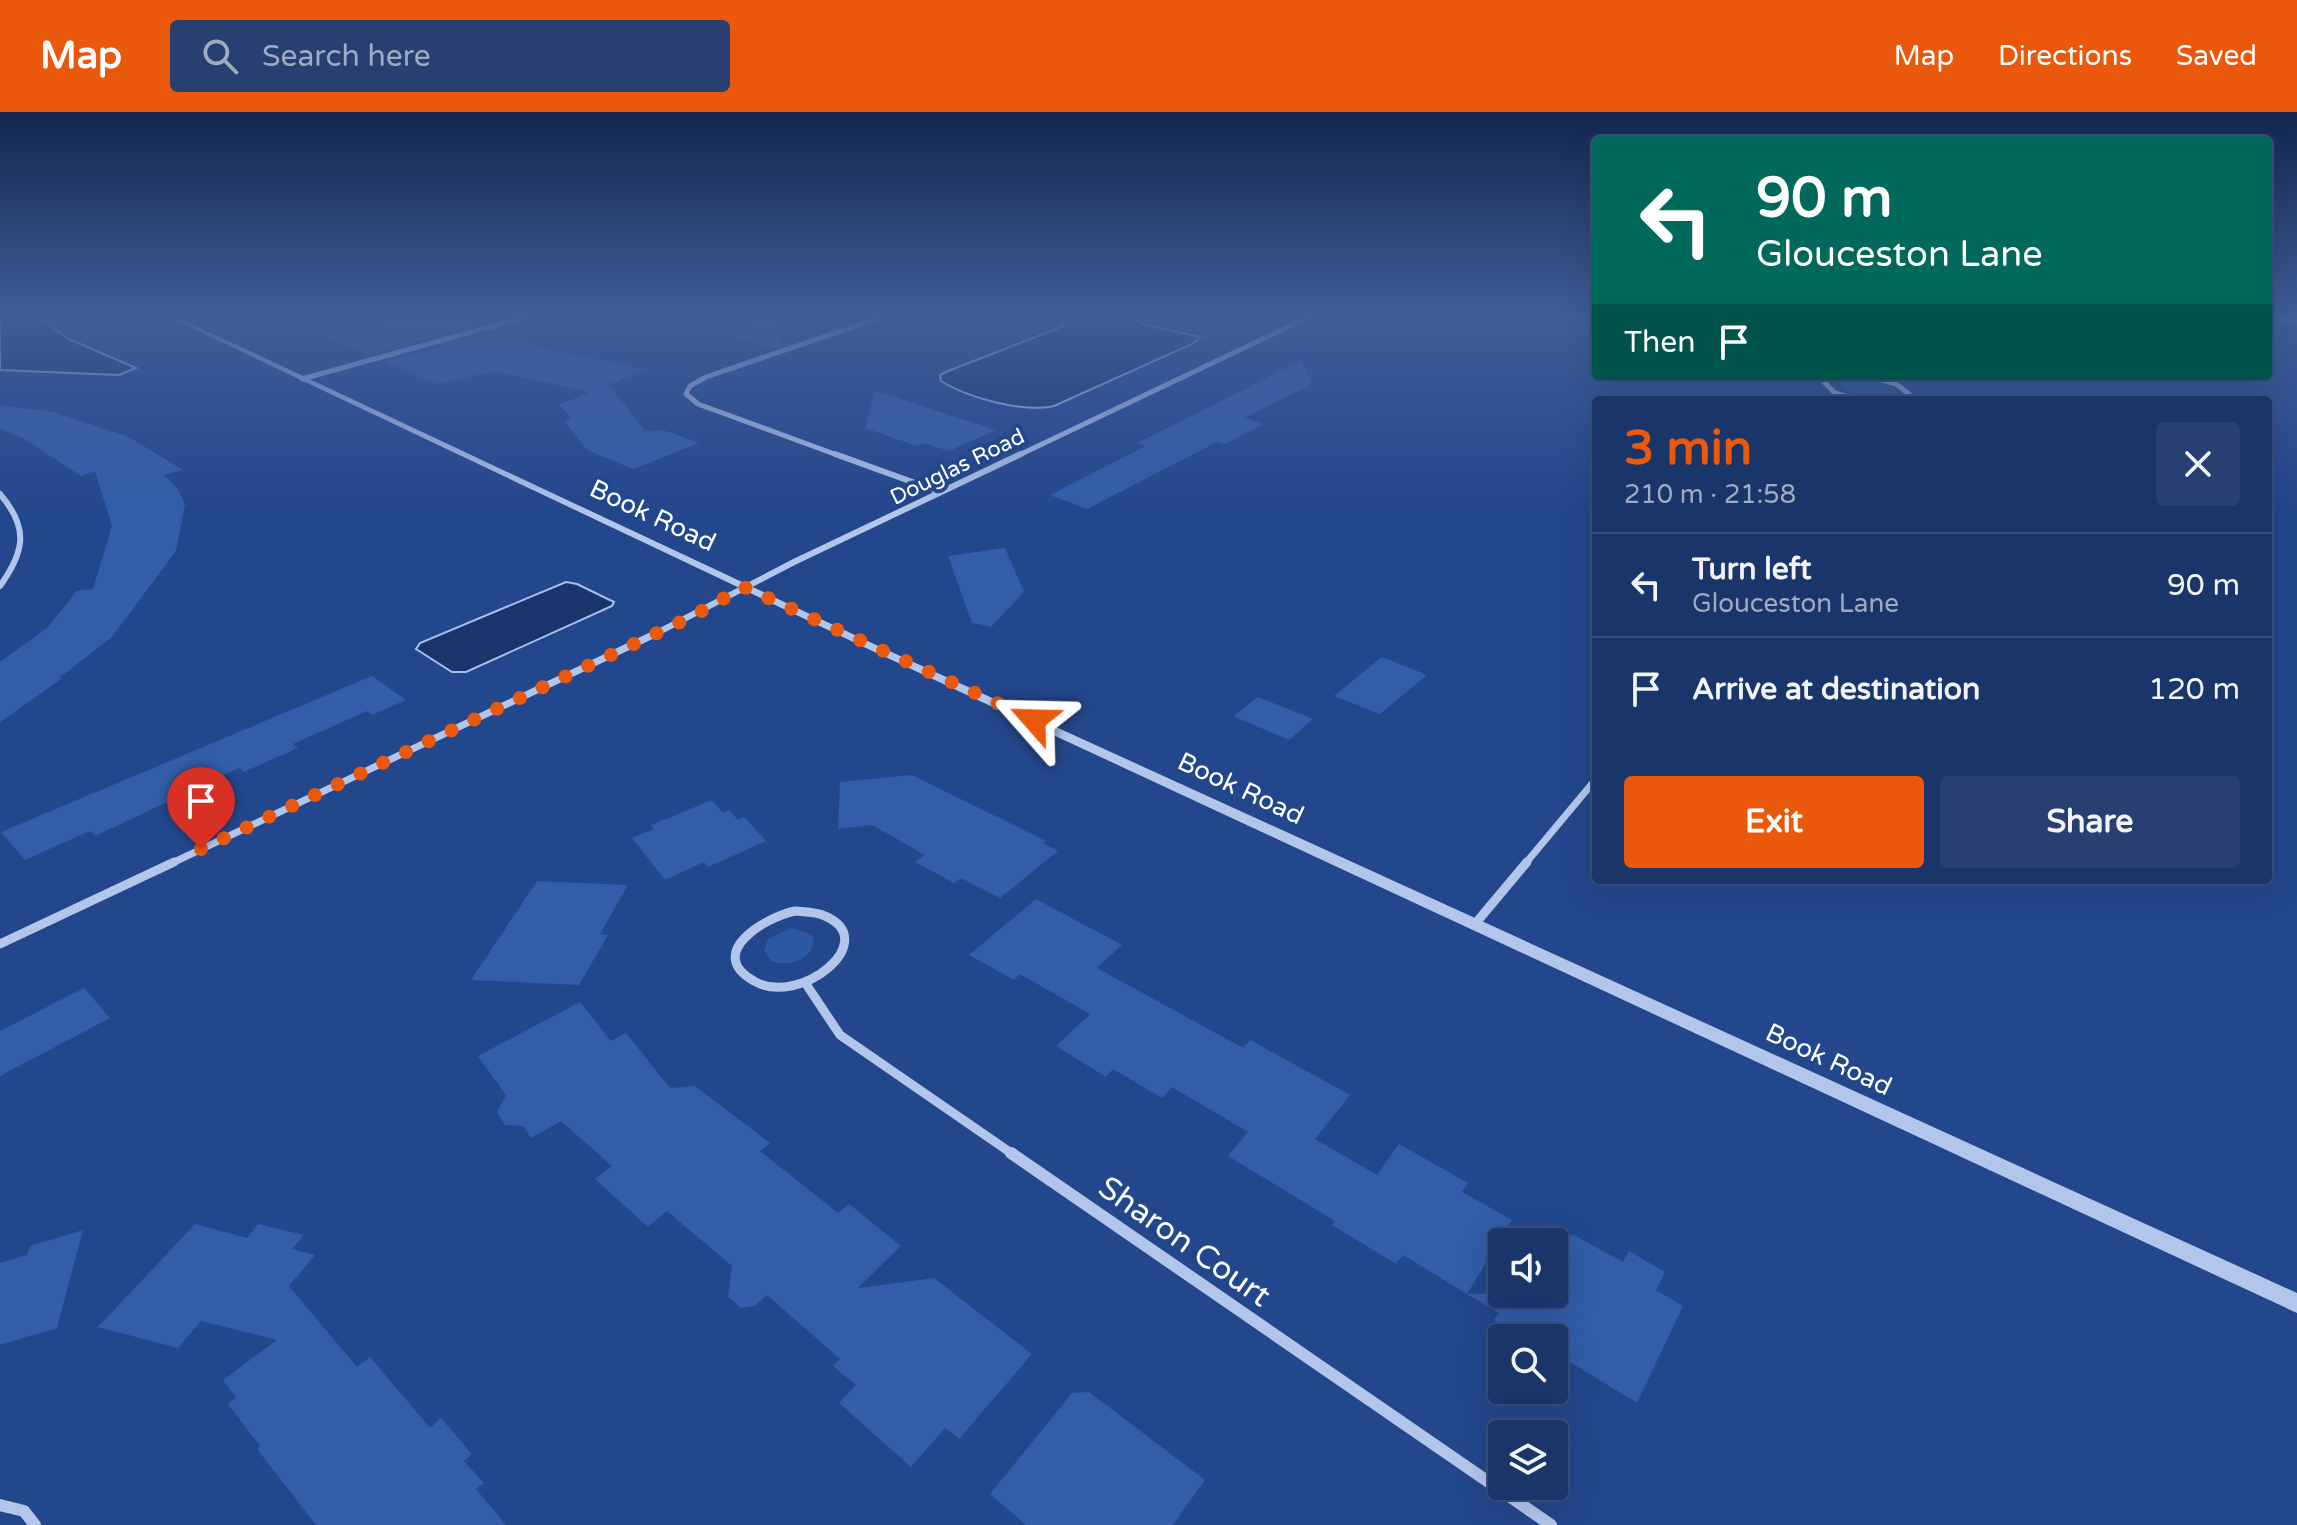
<!DOCTYPE html>
<meta charset="utf-8">
<style>
body{margin:0;font-family:"Varela Round",sans-serif;background:#274071;color:#f1f3f6;height:100vh;display:flex;flex-direction:column;font-size:30px;white-space:nowrap}
*{box-sizing:border-box;margin:0}
p{font-size:26px;color:#9fabc0}
.icon{flex:none;width:44px;height:44px;fill:none;stroke:currentColor;stroke-width:2;stroke-linecap:round;stroke-linejoin:round}
.map{position:relative;flex:1;overflow:hidden}
.sheet{position:absolute;left:1592px;top:284px;width:680px;height:488px;display:flex;flex-direction:column;background:#1a3569;border-radius:8px;box-shadow:0 8px 32px #0002,0 0 0 2px #38507d}
.sheet>*{flex:none}
.guide{position:absolute;left:1592px;top:24px;width:680px;height:244px;border-radius:8px;box-shadow:0 8px 32px #0002,0 0 0 2px #38507d;background:#00695c;color:#fff;overflow:hidden}
.fabs{position:absolute;left:1488px;top:1116px;display:grid;gap:16px}
.fabs a{display:grid;place-items:center;width:80px;height:80px;border-radius:8px;background:#1a3569;box-shadow:0 8px 32px #0002,0 0 0 2px #38507d;font-size:40px}
.pin{position:absolute;display:grid;place-items:center;width:68px;height:68px;color:#fff;margin:-82px -34px;border-radius:50% 50% 50% 0;rotate:-45deg;box-shadow:0 0 8px #0007}
.pin .icon{rotate:45deg}
.me{position:absolute;width:88px;margin:-44px;rotate:295deg;stroke-linejoin:round;filter:drop-shadow(0 0 6px #0008)}
.turn{display:flex;align-items:center;gap:28px;height:168px;padding:0 32px;font-size:36px}
.turn .icon{width:104px;height:104px;stroke-width:2.5}
.turn b{display:block;font-size:56px;line-height:68px}
.then{display:flex;align-items:center;height:76px;padding:0 32px;background:#0003;gap:16px;font-size:30px}
.round{display:grid;place-items:center;flex:none;width:84px;height:84px;border-radius:8px;background:#274071}
.overview{display:flex;align-items:center;justify-content:space-between;height:136px;padding:0 32px}
h1{font-size:48px;font-weight:700;line-height:60px;color:#ea580c}
.button{display:flex;gap:16px;margin-top:auto;padding:16px 32px}
.button a{flex:1;height:92px;border-radius:8px;background:#ea580c;color:#fff;font-size:32px;font-weight:700;line-height:92px;text-align:center}
.button a+a{background:#274071;color:#f1f3f6}
ul{padding:0;list-style:none}
li{display:flex;align-items:center;gap:24px;height:104px;padding:0 32px;border-top:2px solid #38507d}
li div{flex:1}
li b{display:block;font-size:30px}
li em{font-style:normal}
header{display:flex;align-items:center;gap:48px;box-sizing:border-box;height:112px;padding:0 40px;background:#ea580c;color:#fff}
header strong{font-size:38px}
nav{display:flex;gap:44px;margin-inline-start:auto;font-size:28px}
.search{width:560px;height:72px;background:#274071;display:flex;align-items:center;gap:20px;box-sizing:border-box;padding:0 28px;border-radius:8px;color:#9fabc0;font-size:30px}
.map>svg:first-child{display:block}
.green{fill:#2d58a4}
.water{fill:#19356c;stroke:#a6c0ec;stroke-width:2}
.building{fill:#335da9}
.lines{fill:none;stroke-linecap:round;stroke-linejoin:round}
.minor-far4{stroke:#b2c6eb;stroke-width:5}
.minor-far3{stroke:#b2c6eb;stroke-width:6}
.minor-far2{stroke:#b2c6eb;stroke-width:7}
.minor-far1{stroke:#b2c6eb;stroke-width:9}
.minor{stroke:#b2c6eb;stroke-width:12}
.tertiary{fill:#b2c6eb;fill-rule:evenodd}
.route{stroke:#ea580c;stroke-width:14;stroke-dasharray:0 25.2}
.labels{text-anchor:middle;stroke-width:8;stroke-linejoin:round;paint-order:stroke}
.far-street-label{font-size:22px;fill:#fff;stroke:#23478c}
.street-label{font-size:26px;fill:#fff;stroke:#23478c}
.near-street-label{font-size:32px;fill:#fff;stroke:#23478c}
</style>
<header>
<strong>Map</strong>
<div class="search"><svg class="icon" aria-label="search" viewBox="0 0 24 24"><circle cx="10" cy="10" r="6"/><path d="M15 15l6 6"/></svg>Search here</div>
<nav><a>Map</a><a>Directions</a><a>Saved</a></nav>
</header>
<div class="map">
<svg width="2297" height="1413" viewBox="0 0 2297 1413">
<rect width="100%" height="100%" fill="#23478c"/>
<!-- green -->
<path class="green" d="M 1850,267 L 1878,269 L 1894,276 L 1896,281 C 1879,289 1854,285 1840,274 L 1841,269 Z
M 791,816 L 812,823 L 814,829 C 810,849 789,855 771,849 L 764,839 L 768,827 Z"/>
<!-- water -->
<path class="water" d="M 0,202 L 34,202 L 69,227 L 136,256 L 119,263 L 0,258 Z
M 1052,202 L 1125,202 L 1142,212 L 1200,225 L 1192,232 L 1054,294 C 1024,301 968,286 941,269 L 940,263 L 948,259 L 1064,214 L 1063,207 Z
M 566,470 L 577,472 L 614,490 L 612,494 L 466,560 L 452,560 L 416,537 L 420,531 Z"/>
<!-- building -->
<path class="building" d="M 411,202 L 451,202 L 479,212 L 369,243 L 328,225 Z
M 766,206 L 784,212 L 781,234 L 772,237 L 721,221 Z
M 497,219 L 546,237 L 645,257 L 604,275 L 612,276 L 645,319 L 663,318 L 699,331 L 633,357 L 587,338 L 565,309 L 571,306 L 559,293 L 590,280 L 494,259 L 438,272 L 385,250 Z
M 1301,249 L 1312,272 L 1244,306 L 1263,312 L 1225,332 L 1217,330 L 1087,397 L 1050,383 L 1146,334 L 1137,331 Z
M 875,279 L 996,318 L 949,339 L 924,331 L 917,334 L 865,316 Z
M 0,293 L 53,300 L 129,325 L 183,358 L 163,363 L 177,375 L 185,393 L 176,439 L 112,525 L 59,566 L 63,566 L 0,610 L 0,550 L 47,516 L 77,479 L 93,477 L 112,414 L 95,359 L 81,364 L 23,326 L 0,317 Z
M 1005,436 L 1024,480 L 991,515 L 972,511 L 948,444 Z
M 1382,545 L 1427,563 L 1380,602 L 1334,584 Z
M 372,564 L 406,588 L 372,603 L 367,599 L 293,632 L 298,636 L 244,660 L 239,656 L 95,724 L 90,719 L 25,748 L 1,720 Z
M 1258,585 L 1313,607 L 1289,628 L 1233,604 Z
M 912,663 L 1046,729 L 1043,731 L 1058,739 L 1000,786 L 961,766 L 954,771 L 915,750 L 925,743 L 872,713 L 838,717 L 840,670 Z
M 712,688 L 723,701 L 729,698 L 738,708 L 744,705 L 766,729 L 708,755 L 704,750 L 665,768 L 632,726 L 654,717 L 651,713 Z
M 537,769 L 628,773 L 600,822 L 608,823 L 579,873 L 471,868 Z
M 1036,787 L 1122,833 L 1097,856 L 1243,936 L 1250,928 L 1350,983 L 1315,1027 L 1377,1063 L 1399,1032 L 1468,1071 L 1462,1080 L 1512,1108 L 1467,1182 L 1403,1143 L 1396,1152 L 1332,1113 L 1335,1109 L 1228,1044 L 1248,1020 L 1172,975 L 1162,986 L 1113,957 L 1106,965 L 1056,934 L 1090,902 L 1020,862 L 1014,868 L 969,843 Z
M 84,876 L 110,906 L 0,964 L 0,919 Z
M 580,890 L 611,929 L 626,921 L 670,976 L 695,974 L 770,1031 L 760,1039 L 838,1101 L 849,1092 L 901,1134 L 858,1176 L 934,1166 L 1032,1242 L 959,1327 L 945,1316 L 911,1355 L 839,1291 L 856,1273 L 833,1254 L 840,1247 L 767,1183 L 754,1194 L 741,1196 L 728,1185 L 732,1154 L 667,1099 L 648,1115 L 595,1067 L 612,1054 L 561,1009 L 531,1026 L 523,1014 L 505,1013 L 497,1000 L 506,983 L 478,944 Z
M 195,1112 L 247,1126 L 258,1112 L 304,1123 L 292,1137 L 315,1143 L 289,1174 L 357,1255 L 370,1245 L 430,1316 L 441,1306 L 472,1342 L 464,1349 L 484,1371 L 476,1377 L 506,1413 L 316,1413 L 257,1337 L 260,1334 L 228,1292 L 236,1286 L 223,1268 L 277,1228 L 201,1209 L 178,1236 L 98,1215 Z
M 83,1118 L 57,1216 L 0,1233 L 0,1151 L 27,1143 L 30,1134 Z
M 1572,1122 L 1623,1150 L 1629,1139 L 1665,1160 L 1656,1178 L 1683,1194 L 1637,1291 L 1554,1240 L 1554,1226 L 1522,1226 L 1494,1208 L 1499,1201 L 1467,1182 L 1554,1182 L 1554,1155 Z
M 1089,1280 L 1205,1368 L 1173,1413 L 1026,1413 L 990,1382 L 1072,1281 Z"/>
<g class="lines">
<!-- minor-far4 -->
<path class="minor-far4" d="M 2268,205 L 2297,210
M 1834,264 L 1824,270 L 1835,281 L 1858,288
M 1869,264 L 1896,272 L 1909,282 L 1902,288
M 302,267 L 537,202
M 840,344 L 698,292 L 686,282 L 690,274 L 706,265 L 891,202
M 1017,344 L 1315,202"/>
<!-- minor-far3 -->
<path class="minor-far3" d="M 835,342 L 940,380
M 0,382 C 29,416 25,439 0,474
M 653,523 L 794,450 L 1021,342"/>
<!-- minor-far2 -->
<path class="minor-far2" d="M 170,752 L 657,521
M 1525,752 L 1596,667"/>
<!-- minor-far1 -->
<path class="minor-far1" d="M 795,799 C 805,800 817,800 825,804 C 883,829 799,896 754,869 C 704,841 766,805 795,799 Z
M 1475,812 L 1527,750
M 0,832 L 174,750
M 806,872 L 840,923 L 1014,1043"/>
<!-- minor -->
<path class="minor" d="M 1011,1041 L 1551,1413
M 0,1393 L 24,1399 L 35,1413"/>
<!-- tertiary -->
<path class="tertiary" d="M 162,202 L 171,202 L 874,532 L 2297,1181 L 2297,1201 L 866,536 Z"/>
</g>
<!-- sky -->
<linearGradient id="sky" x2="0" y2="1"><stop stop-color="#13274d"/><stop offset="0.51" stop-color="#3f5e99"/><stop offset="1" stop-color="#3f5e99" stop-opacity="0"/></linearGradient>
<rect width="2297" height="400" fill="url(#sky)"/>
<g class="lines">
<!-- route -->
<path class="route" d="M 201,737 L 691,505 L 744,475 L 1034,608"/>
</g>
<g class="labels">
<!-- far-street labels -->
<g class="far-street-label">
<text transform="translate(957 354) rotate(-26)" y="8">Douglas Road</text>
</g>
<!-- street labels -->
<g class="street-label">
<text transform="translate(653 403) rotate(25)" y="9">Book Road</text>
<text transform="translate(1241 676) rotate(25)" y="9">Book Road</text>
<text transform="translate(1829 947) rotate(25)" y="9">Book Road</text>
</g>
<!-- near-street labels -->
<g class="near-street-label">
<text transform="translate(1185 1129) rotate(35)" y="11">Sharon Court</text>
</g>
</g>
</svg>
<div class="fabs">
<a><svg class="icon" aria-label="sound" viewBox="0 0 24 24"><path d="M4 9h4l5-4v14l-5-4H4zM17 9q2 3 0 6"/></svg></a>
<a><svg class="icon" aria-label="search" viewBox="0 0 24 24"><circle cx="10" cy="10" r="6"/><path d="M15 15l6 6"/></svg></a>
<a><svg class="icon" aria-label="layers" viewBox="0 0 24 24"><path d="M12 4l9 5-9 5-9-5zM3 14l9 5 9-5"/></svg></a>
</div>
<div class="pin" style="left:201px;top:737px;background:#d93025"><svg class="icon" aria-label="arrive" viewBox="0 0 24 24"><path d="M6 21V4h12l-3 4 3 4H6"/></svg></div>
<svg class="me" style="left:1034px;top:608px" viewBox="-20 -20 40 40"><path d="M0-17L14 15 0 8-14 15z" fill="#ea580c" stroke="#fff" stroke-width="4"/></svg>
<div class="guide">
<div class="turn"><svg class="icon" aria-label="left" viewBox="0 0 24 24"><path d="M17 20v-9H6M10 6l-5 5 5 5"/></svg><div><b>90 m</b>Glouceston Lane</div></div>
<div class="then">Then<svg class="icon" aria-label="arrive" viewBox="0 0 24 24"><path d="M6 21V4h12l-3 4 3 4H6"/></svg></div>
</div>
<section class="sheet">
<div class="overview"><div><h1>3 min</h1><p>210 m · 21:58</p></div><a class="round"><svg class="icon" aria-label="close" viewBox="0 0 24 24"><path d="M6 6l12 12M18 6L6 18"/></svg></a></div>
<ul>
<li><svg class="icon" aria-label="left" viewBox="0 0 24 24"><path d="M17 20v-9H6M10 6l-5 5 5 5"/></svg><div><b>Turn left</b><p>Glouceston Lane</p></div><em>90 m</em></li>
<li><svg class="icon" aria-label="arrive" viewBox="0 0 24 24"><path d="M6 21V4h12l-3 4 3 4H6"/></svg><div><b>Arrive at destination</b></div><em>120 m</em></li>
</ul>
<div class="button"><a>Exit</a><a>Share</a></div>
</section>
</div>
